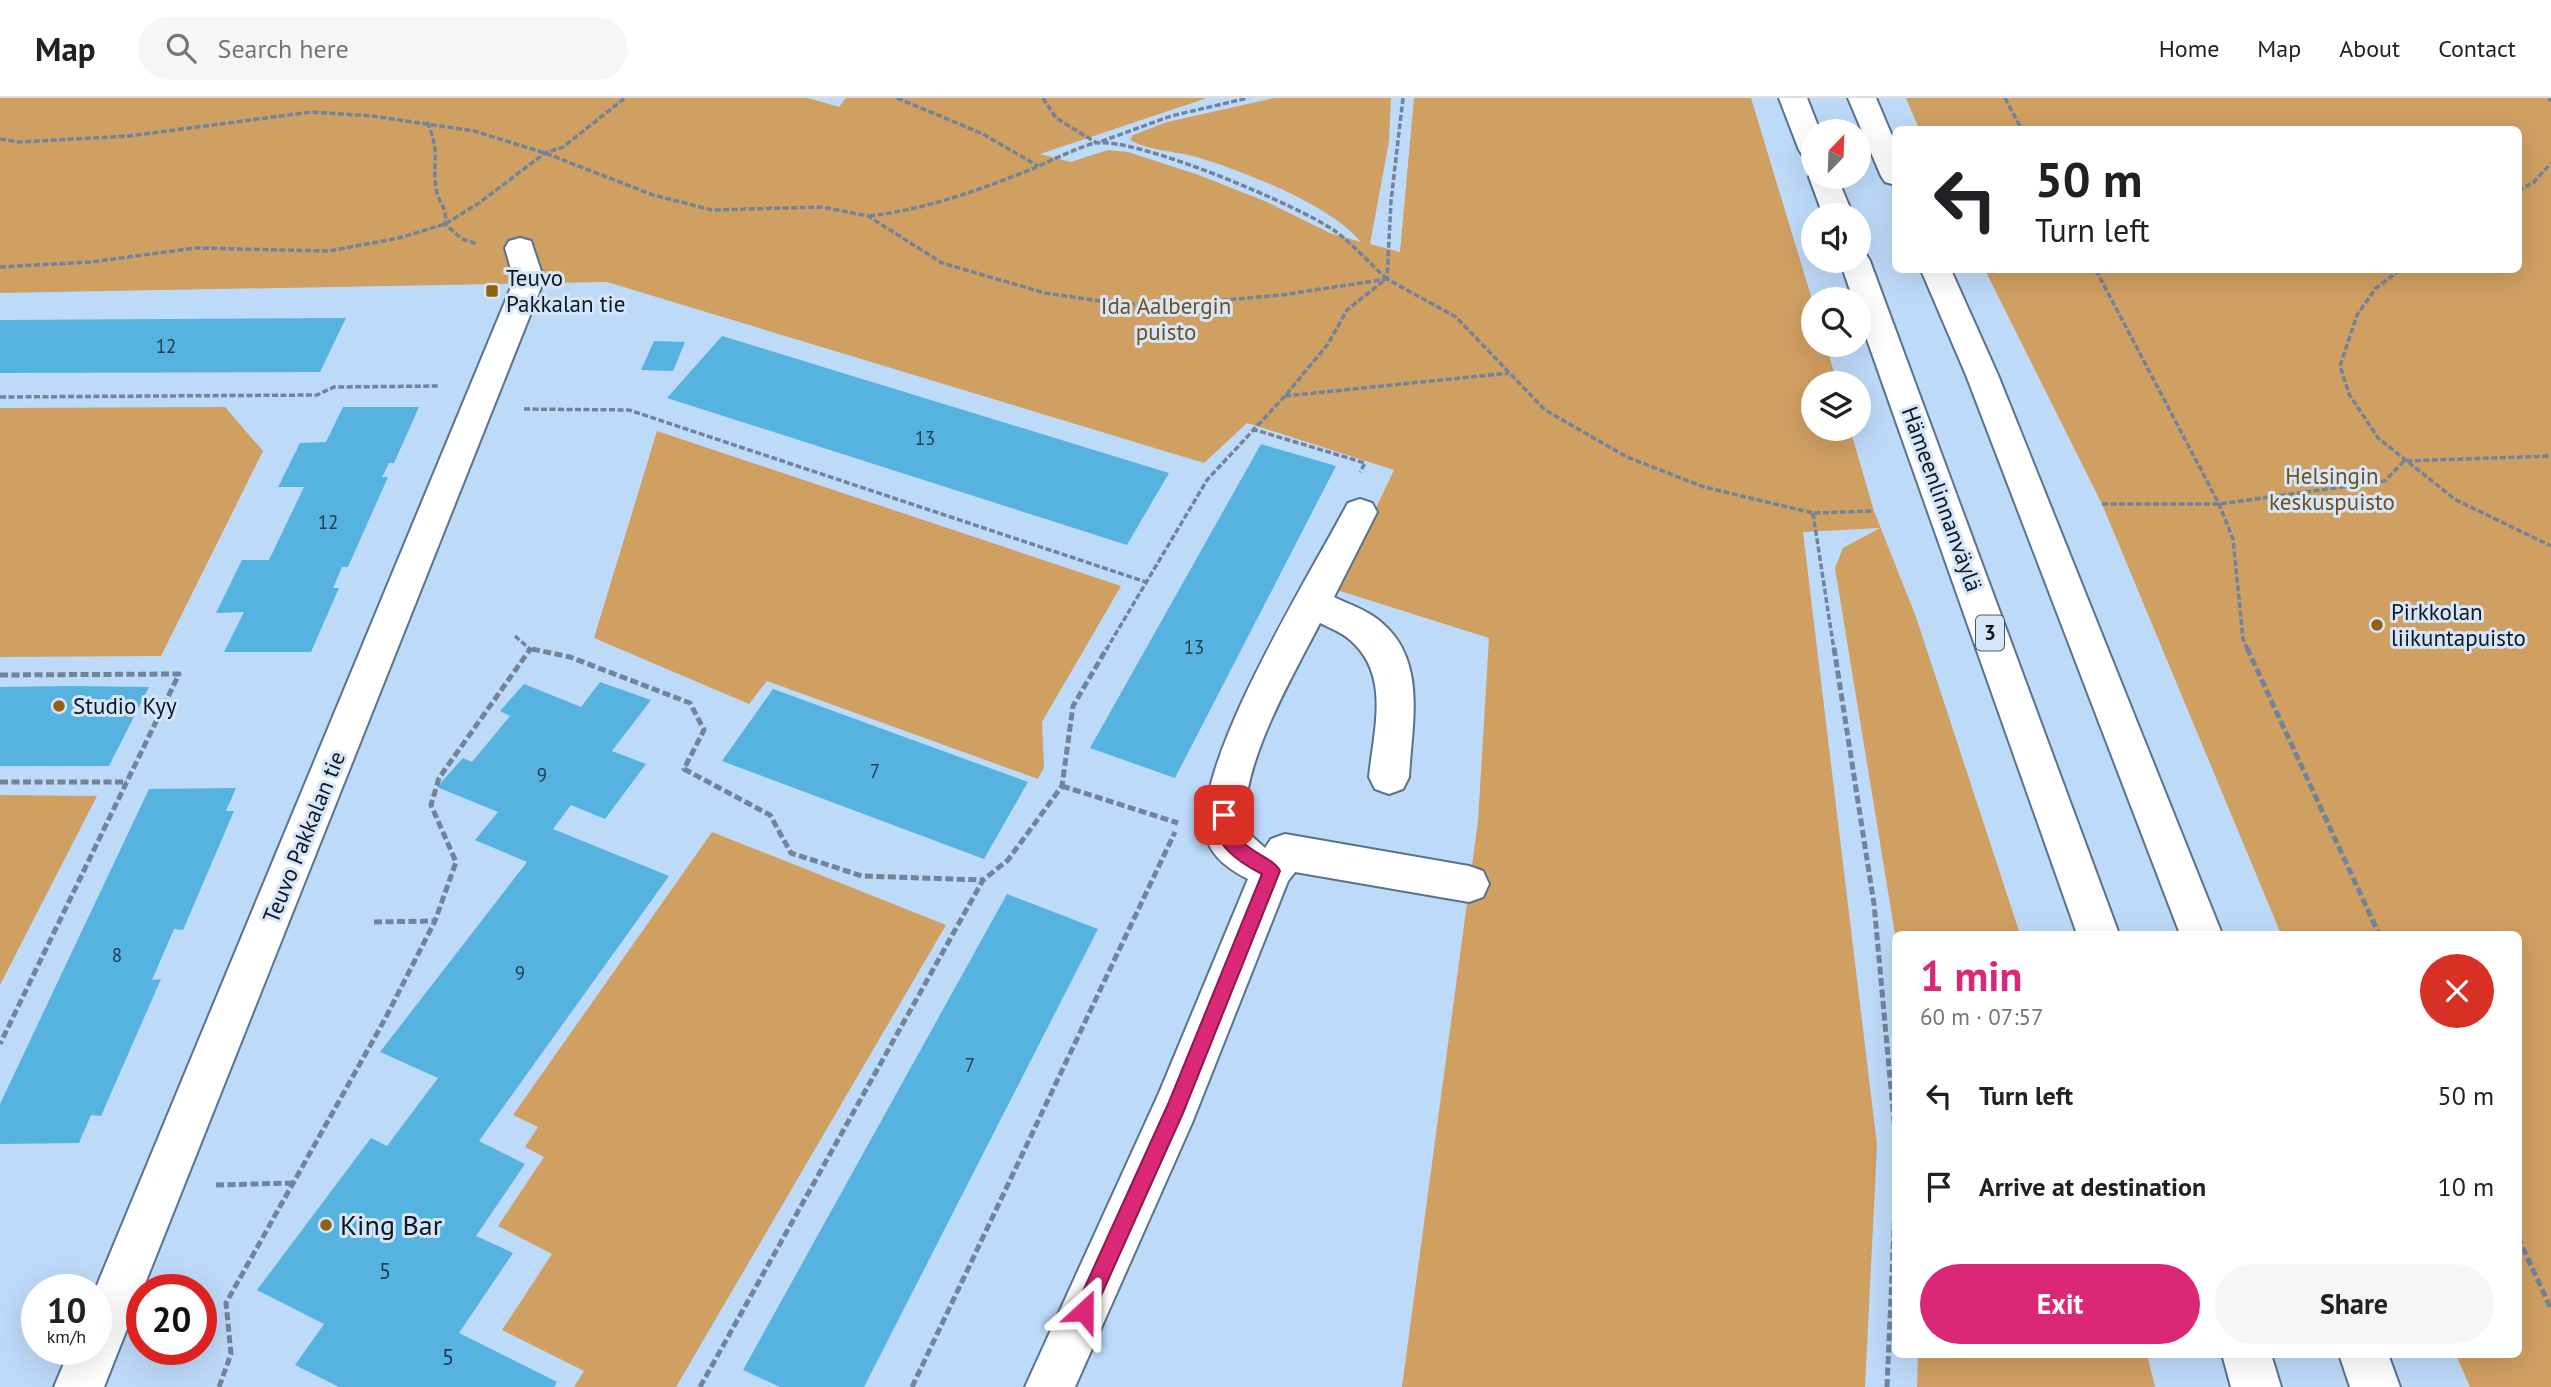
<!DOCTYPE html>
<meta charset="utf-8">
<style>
body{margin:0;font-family:"PT Sans",sans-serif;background:#f6f6f6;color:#202124;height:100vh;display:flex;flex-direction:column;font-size:26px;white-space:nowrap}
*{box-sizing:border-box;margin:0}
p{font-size:23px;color:#757577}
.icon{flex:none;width:38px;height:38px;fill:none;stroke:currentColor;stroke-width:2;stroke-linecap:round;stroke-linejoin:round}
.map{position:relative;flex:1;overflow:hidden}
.sheet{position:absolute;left:1892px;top:833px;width:630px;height:427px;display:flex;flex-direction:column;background:#fff;border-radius:10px;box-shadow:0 7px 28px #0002}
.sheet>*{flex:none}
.top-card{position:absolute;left:1892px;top:28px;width:630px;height:147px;border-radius:10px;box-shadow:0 7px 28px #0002;background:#fff;color:#202124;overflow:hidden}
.needle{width:46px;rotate:23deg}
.controls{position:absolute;left:1801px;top:21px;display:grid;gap:14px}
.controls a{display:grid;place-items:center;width:70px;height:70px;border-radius:50%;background:#fff;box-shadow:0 7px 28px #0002;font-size:35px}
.speed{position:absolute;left:21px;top:1176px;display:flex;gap:14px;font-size:35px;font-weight:700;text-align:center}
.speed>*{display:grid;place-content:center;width:91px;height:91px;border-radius:50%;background:#fff;box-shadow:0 7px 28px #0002;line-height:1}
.speed small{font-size:18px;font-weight:400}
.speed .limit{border:10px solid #d22;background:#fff;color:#111}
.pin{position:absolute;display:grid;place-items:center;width:60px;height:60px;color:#fff;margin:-30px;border-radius:14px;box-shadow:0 4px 10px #0006}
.me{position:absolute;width:77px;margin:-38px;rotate:24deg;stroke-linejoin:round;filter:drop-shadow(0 0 5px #0008)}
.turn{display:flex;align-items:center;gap:24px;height:147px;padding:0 28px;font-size:32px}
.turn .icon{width:91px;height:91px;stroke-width:2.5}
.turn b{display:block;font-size:49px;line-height:60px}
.round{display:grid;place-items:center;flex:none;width:74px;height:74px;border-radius:37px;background:#f6f6f6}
.overview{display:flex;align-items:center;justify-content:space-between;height:119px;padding:0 28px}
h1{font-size:42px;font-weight:600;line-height:52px;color:#db2777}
.cta{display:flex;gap:14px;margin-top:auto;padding:14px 28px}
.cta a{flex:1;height:80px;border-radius:42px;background:#db2777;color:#fff;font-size:28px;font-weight:600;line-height:80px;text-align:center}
.cta a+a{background:#f6f6f6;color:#202124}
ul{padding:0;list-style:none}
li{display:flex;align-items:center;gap:21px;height:91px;padding:0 28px}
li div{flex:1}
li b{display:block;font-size:26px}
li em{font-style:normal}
header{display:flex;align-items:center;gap:42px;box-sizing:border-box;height:98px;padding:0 35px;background:#fff;border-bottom:2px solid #e0e0e0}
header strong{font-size:33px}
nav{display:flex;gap:38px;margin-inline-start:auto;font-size:24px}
.search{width:490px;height:63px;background:#f6f6f6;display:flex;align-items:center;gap:18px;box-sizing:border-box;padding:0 24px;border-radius:38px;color:#757577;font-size:26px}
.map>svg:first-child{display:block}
.green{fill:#d09f62}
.building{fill:#56b2de}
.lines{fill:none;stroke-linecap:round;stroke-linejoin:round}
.minor-casing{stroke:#59728e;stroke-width:4}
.highway-casing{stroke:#59728e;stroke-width:4}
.path-far1{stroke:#71849a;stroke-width:3.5;stroke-dasharray:6 2.5;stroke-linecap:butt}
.path{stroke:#71849a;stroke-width:5;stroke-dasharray:8 3.5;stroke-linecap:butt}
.minor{fill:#fff;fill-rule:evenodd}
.highway{fill:#fff;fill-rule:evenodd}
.route{fill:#db2777;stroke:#8e194d;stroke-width:2}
.poi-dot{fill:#926010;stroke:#d5e6f9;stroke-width:2.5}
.labels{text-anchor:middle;stroke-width:6;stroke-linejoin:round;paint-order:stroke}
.number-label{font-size:19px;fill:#213e52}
.shield{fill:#d5e6f9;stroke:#4a5663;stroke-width:2}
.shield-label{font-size:21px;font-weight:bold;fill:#0f1823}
.poi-label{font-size:23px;fill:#0f1823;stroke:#d5e6f9;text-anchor:start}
.park-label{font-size:23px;fill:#734f1b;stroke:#d5e6f9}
.street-label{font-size:23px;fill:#0f1823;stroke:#d5e6f9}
.near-number-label{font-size:23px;fill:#213e52}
.near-poi-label{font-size:28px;fill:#0f1823;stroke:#d5e6f9;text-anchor:start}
</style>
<header>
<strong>Map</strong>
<div class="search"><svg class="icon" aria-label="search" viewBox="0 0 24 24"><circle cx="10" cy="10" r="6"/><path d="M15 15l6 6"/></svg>Search here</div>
<nav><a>Home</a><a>Map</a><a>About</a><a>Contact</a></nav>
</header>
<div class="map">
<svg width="2551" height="1289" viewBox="0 0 2551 1289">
<rect width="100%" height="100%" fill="#bedaf9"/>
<!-- green -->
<path class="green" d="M 0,0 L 808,0 L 839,9 L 846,0 L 1207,0 L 1040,56 L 1071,64 L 1108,52 L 1128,54 L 1196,76 L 1267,104 L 1330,135 L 1361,144 C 1330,107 1250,76 1203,61 C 1180,53 1152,54 1130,42 L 1133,37 L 1167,24 L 1274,0 L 1391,0 L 1389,43 L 1370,146 L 1400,154 L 1414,0 L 1751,0 L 1813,205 L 1813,247 L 1826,247 L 1837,285 L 1813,285 L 1813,331 L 1850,331 L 1874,413 L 1916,519 L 2020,836 L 1895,836 L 1835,470 L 1843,450 L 1880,430 L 1803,434 L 1877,1047 L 1865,1289 L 1402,1289 L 1478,723 L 1489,540 L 1337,492 L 1394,372 L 1247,325 L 1204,365 L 607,184 L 0,195 Z
M 1906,0 L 2551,0 L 2551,1289 L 2470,1289 L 2456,1257 L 2518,1256 L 2518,836 L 2281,836 L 2102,406 L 1985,172 L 2518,172 L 2518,32 L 1919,31 Z
M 225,309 L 263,353 L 161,558 L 0,559 L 0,310 Z
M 657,333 L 1121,488 L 1042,624 L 1044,669 L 1038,681 L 767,583 L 749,606 L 594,540 Z
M 0,697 L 97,698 L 0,887 Z
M 712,734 L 946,827 L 676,1289 L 574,1289 L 584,1273 L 502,1232 L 552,1156 L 498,1128 L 544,1059 L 525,1049 L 538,1029 L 513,1017 Z
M 1918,1257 L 2147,1257 L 2155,1289 L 1917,1289 Z"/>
<!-- building -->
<path class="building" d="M 346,220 L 320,274 L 0,275 L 0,222 Z
M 722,238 L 1169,375 L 1127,447 L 667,300 Z
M 654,243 L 685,244 L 673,273 L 641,272 Z
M 343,309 L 419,309 L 394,365 L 389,365 L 382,379 L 388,379 L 348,469 L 342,469 L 333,490 L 339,490 L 311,554 L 224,554 L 244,514 L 216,515 L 242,462 L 269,462 L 304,389 L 278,389 L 300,345 L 326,344 Z
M 1261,346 L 1336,368 L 1175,680 L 1090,650 Z
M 600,584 L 651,602 L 612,653 L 646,666 L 605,721 L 571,707 L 553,731 L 669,778 L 479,1043 L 525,1066 L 476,1138 L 513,1155 L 459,1235 L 557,1284 L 554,1289 L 339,1289 L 295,1267 L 324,1226 L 257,1192 L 371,1040 L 387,1048 L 438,980 L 380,954 L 527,764 L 475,742 L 498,714 L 437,689 L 463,660 L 472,664 L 510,618 L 500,613 L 524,586 L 581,609 Z
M 0,589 L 69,588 L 149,589 L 109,668 L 0,668 Z
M 773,591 L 1028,684 L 984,761 L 722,663 Z
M 236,690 L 226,713 L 234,713 L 183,832 L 174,831 L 152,882 L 161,881 L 101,1018 L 91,1017 L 79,1045 L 0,1046 L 0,1006 L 149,691 Z
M 1007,796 L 1098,831 L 864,1289 L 780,1289 L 743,1272 Z"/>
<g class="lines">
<defs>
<path id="minor" d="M 520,140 L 531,143 L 544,182 L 119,1251 L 104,1289 L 54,1289 L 70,1251 L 96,1251 L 95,1192 L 514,182 L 505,150 L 509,143 Z
M 1360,401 L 1372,405 L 1377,414 L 1334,499 C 1346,505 1361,510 1373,518 C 1429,556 1412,622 1409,679 L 1403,691 L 1389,696 L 1375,691 L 1369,679 C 1374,630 1391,576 1349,541 C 1341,534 1330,530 1320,525 C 1291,582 1239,668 1245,732 L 1265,750 L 1271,741 L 1285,736 L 1469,768 L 1483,773 L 1489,786 L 1483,799 L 1469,804 L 1295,774 L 1288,783 L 1192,1025 L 1075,1289 L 1025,1289 L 1159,995 L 1248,781 C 1230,772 1209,758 1206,736 C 1194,665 1306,483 1343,414 L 1348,405 Z"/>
<path id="highway" d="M 1779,0 L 1807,0 L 1820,33 L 1813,33 L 1813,61 L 1803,58 L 1799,52 Z
M 1848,0 L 1876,0 L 1895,45 L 1895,87 L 1885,84 L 1881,78 Z
M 1813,72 L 1813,79 L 1837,79 L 1853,117 L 1823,117 L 1809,79 Z
M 1858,154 L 1866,156 L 1870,163 L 2119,836 L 2077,836 L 1858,216 L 1858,201 L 1853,201 L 1840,163 L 1858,163 Z
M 1921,172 L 1951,172 L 1998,277 L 2222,836 L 2180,836 L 1966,277 Z
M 2222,1256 L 2271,1256 L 2281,1289 L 2231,1289 Z
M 2339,1256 L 2388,1256 L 2400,1289 L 2350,1289 Z"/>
</defs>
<!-- minor casing -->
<use href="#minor" class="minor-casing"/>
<!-- highway casing -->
<use href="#highway" class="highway-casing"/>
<!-- path-far1 -->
<path class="path-far1" d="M 897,0 L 983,36 L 1038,68
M 1043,0 L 1056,20 L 1097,45 L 1171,18 L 1248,0
M 1403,0 L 1391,103 L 1387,181 L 1456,219 L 1545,312 L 1627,359 L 1704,389 L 1813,415 L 1874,413
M 2005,0 L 2022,32
M 2549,0 L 2551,3
M 427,24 C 441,55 432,61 436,90 C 438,106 448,108 445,126 L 462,141 L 478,146
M 0,41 L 19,44 L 129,38 L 311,14 L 372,18 L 474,33 L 545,55 L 653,97 L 712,112 L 822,109 L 868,118 L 942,165 L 1045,195 L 1121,206 L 1181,206 L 1282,197 L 1387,181
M 2518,93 L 2534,84 L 2551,65
M 869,118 C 927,111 973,94 1027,73 C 1045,66 1079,48 1096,45 C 1137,39 1300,108 1335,133 C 1353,146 1369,165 1386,180
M 0,169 L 91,164 L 195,150 L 329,153 L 399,140 L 445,126 L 479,105 L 545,55 L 563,49 L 625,0
M 2096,172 L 2219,406 L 2233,441 L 2243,541 L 2248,552
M 2400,172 L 2376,190 L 2357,217 L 2340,268 L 2349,296 L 2378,340 L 2456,402 L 2551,448
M 1285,298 L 1509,275
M 0,299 L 317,297 L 334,289 L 438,288
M 524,311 L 629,312 L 1146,484
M 1252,331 L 1365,365 L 1360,374
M 2102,406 L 2219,406 L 2385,383 L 2404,363 L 2551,358
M 1813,415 L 1834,552
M 515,538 L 531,552
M 532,551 L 536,552
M 1106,552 L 1207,382 L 1285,298 L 1328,246 L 1347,212 L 1386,181"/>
<!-- path -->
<path class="path" d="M 1834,550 L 1874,806 L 1895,1034
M 2247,550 L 2379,836
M 532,551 L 570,559 L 690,605 L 704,632 L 684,671 L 770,717 L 791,755 L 862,778 L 983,782
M 0,577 L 179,576 L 0,946
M 0,684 L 127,684
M 1062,688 L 1178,725
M 374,824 L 435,823
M 216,1087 L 294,1085
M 2518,1139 L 2551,1211
M 219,1289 L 231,1256 L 226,1205 L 385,921 L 435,823 L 456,764 L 431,707 L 439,680 L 531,550
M 700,1289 L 983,782 L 1008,762 L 1062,688 L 1073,608 L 1107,550
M 912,1289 L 1175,734
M 1887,1289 L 1895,1108"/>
<!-- minor -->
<use href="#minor" class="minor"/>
<!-- highway -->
<use href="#highway" class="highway"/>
</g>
<!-- route -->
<path class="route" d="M 1224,709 L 1230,712 C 1234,720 1231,731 1237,738 C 1248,754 1275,761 1280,773 L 1183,1015 L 1091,1220 L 1084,1223 L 1077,1220 L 1074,1213 L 1169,1004 L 1262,776 C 1240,765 1204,742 1218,712 Z"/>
<!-- markers -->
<g class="poi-dot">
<rect x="485" y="186" width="14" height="14" rx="3.5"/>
<circle cx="2377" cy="527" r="7"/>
<circle cx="59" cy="608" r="7"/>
<circle cx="326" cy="1127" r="7"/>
</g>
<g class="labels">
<!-- number labels -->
<g class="number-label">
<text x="166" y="255">12</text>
<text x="925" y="347">13</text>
<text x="328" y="431">12</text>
<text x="1194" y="556">13</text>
<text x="875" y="680">7</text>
<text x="542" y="684">9</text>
<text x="117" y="864">8</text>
<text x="520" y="882">9</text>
<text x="970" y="974">7</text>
</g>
<!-- shield labels -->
<rect class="shield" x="1976" y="517.5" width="28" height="35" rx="5"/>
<g class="shield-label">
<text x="1990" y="542">3</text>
</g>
<!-- poi labels -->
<g class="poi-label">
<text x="506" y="188">Teuvo<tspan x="506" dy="26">Pakkalan tie</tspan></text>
<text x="2391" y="522">Pirkkolan<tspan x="2391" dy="26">liikuntapuisto</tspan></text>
<text x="73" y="616">Studio Kyy</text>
</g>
<!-- park labels -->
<g class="park-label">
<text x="1166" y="216">Ida Aalbergin<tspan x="1166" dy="26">puisto</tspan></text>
<text x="2332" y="386">Helsingin<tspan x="2332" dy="26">keskuspuisto</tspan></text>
</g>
<!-- street labels -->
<g class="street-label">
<text transform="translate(1942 401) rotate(70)" y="8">Hämeenlinnanväylä</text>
<text transform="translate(304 739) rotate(-68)" y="8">Teuvo Pakkalan tie</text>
</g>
<!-- near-number labels -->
<g class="near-number-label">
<text x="385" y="1181">5</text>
<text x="448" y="1267">5</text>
</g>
<!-- near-poi labels -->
<g class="near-poi-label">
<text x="340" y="1137">King Bar</text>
</g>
</g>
</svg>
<div class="controls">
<a><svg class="needle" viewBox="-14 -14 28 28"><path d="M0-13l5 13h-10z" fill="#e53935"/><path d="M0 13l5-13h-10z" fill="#757577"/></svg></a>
<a><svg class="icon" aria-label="sound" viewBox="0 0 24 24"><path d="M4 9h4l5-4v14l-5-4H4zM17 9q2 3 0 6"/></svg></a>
<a><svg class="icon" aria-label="search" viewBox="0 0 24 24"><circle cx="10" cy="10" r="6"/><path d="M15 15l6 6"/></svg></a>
<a><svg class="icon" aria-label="layers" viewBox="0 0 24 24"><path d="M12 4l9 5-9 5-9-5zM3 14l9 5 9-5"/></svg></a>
</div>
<div class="speed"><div>10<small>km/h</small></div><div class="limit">20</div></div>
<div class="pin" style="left:1224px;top:717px;background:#d93025"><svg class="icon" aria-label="arrive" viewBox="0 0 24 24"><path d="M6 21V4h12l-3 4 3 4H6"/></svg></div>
<svg class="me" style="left:1084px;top:1213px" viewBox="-20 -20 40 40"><path d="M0-17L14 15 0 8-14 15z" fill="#db2777" stroke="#fff" stroke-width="4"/></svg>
<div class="top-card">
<div class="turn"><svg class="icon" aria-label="left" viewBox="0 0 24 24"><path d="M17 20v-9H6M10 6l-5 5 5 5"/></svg><div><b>50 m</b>Turn left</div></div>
</div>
<section class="sheet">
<div class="overview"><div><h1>1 min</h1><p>60 m · 07:57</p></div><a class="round" style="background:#d93025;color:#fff"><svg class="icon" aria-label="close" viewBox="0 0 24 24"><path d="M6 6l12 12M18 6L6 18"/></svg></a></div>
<ul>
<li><svg class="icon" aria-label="left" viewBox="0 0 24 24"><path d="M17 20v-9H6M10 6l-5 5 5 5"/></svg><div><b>Turn left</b></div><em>50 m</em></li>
<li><svg class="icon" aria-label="arrive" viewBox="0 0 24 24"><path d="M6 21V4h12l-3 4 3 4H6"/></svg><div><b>Arrive at destination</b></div><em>10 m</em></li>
</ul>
<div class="cta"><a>Exit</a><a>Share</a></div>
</section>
</div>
